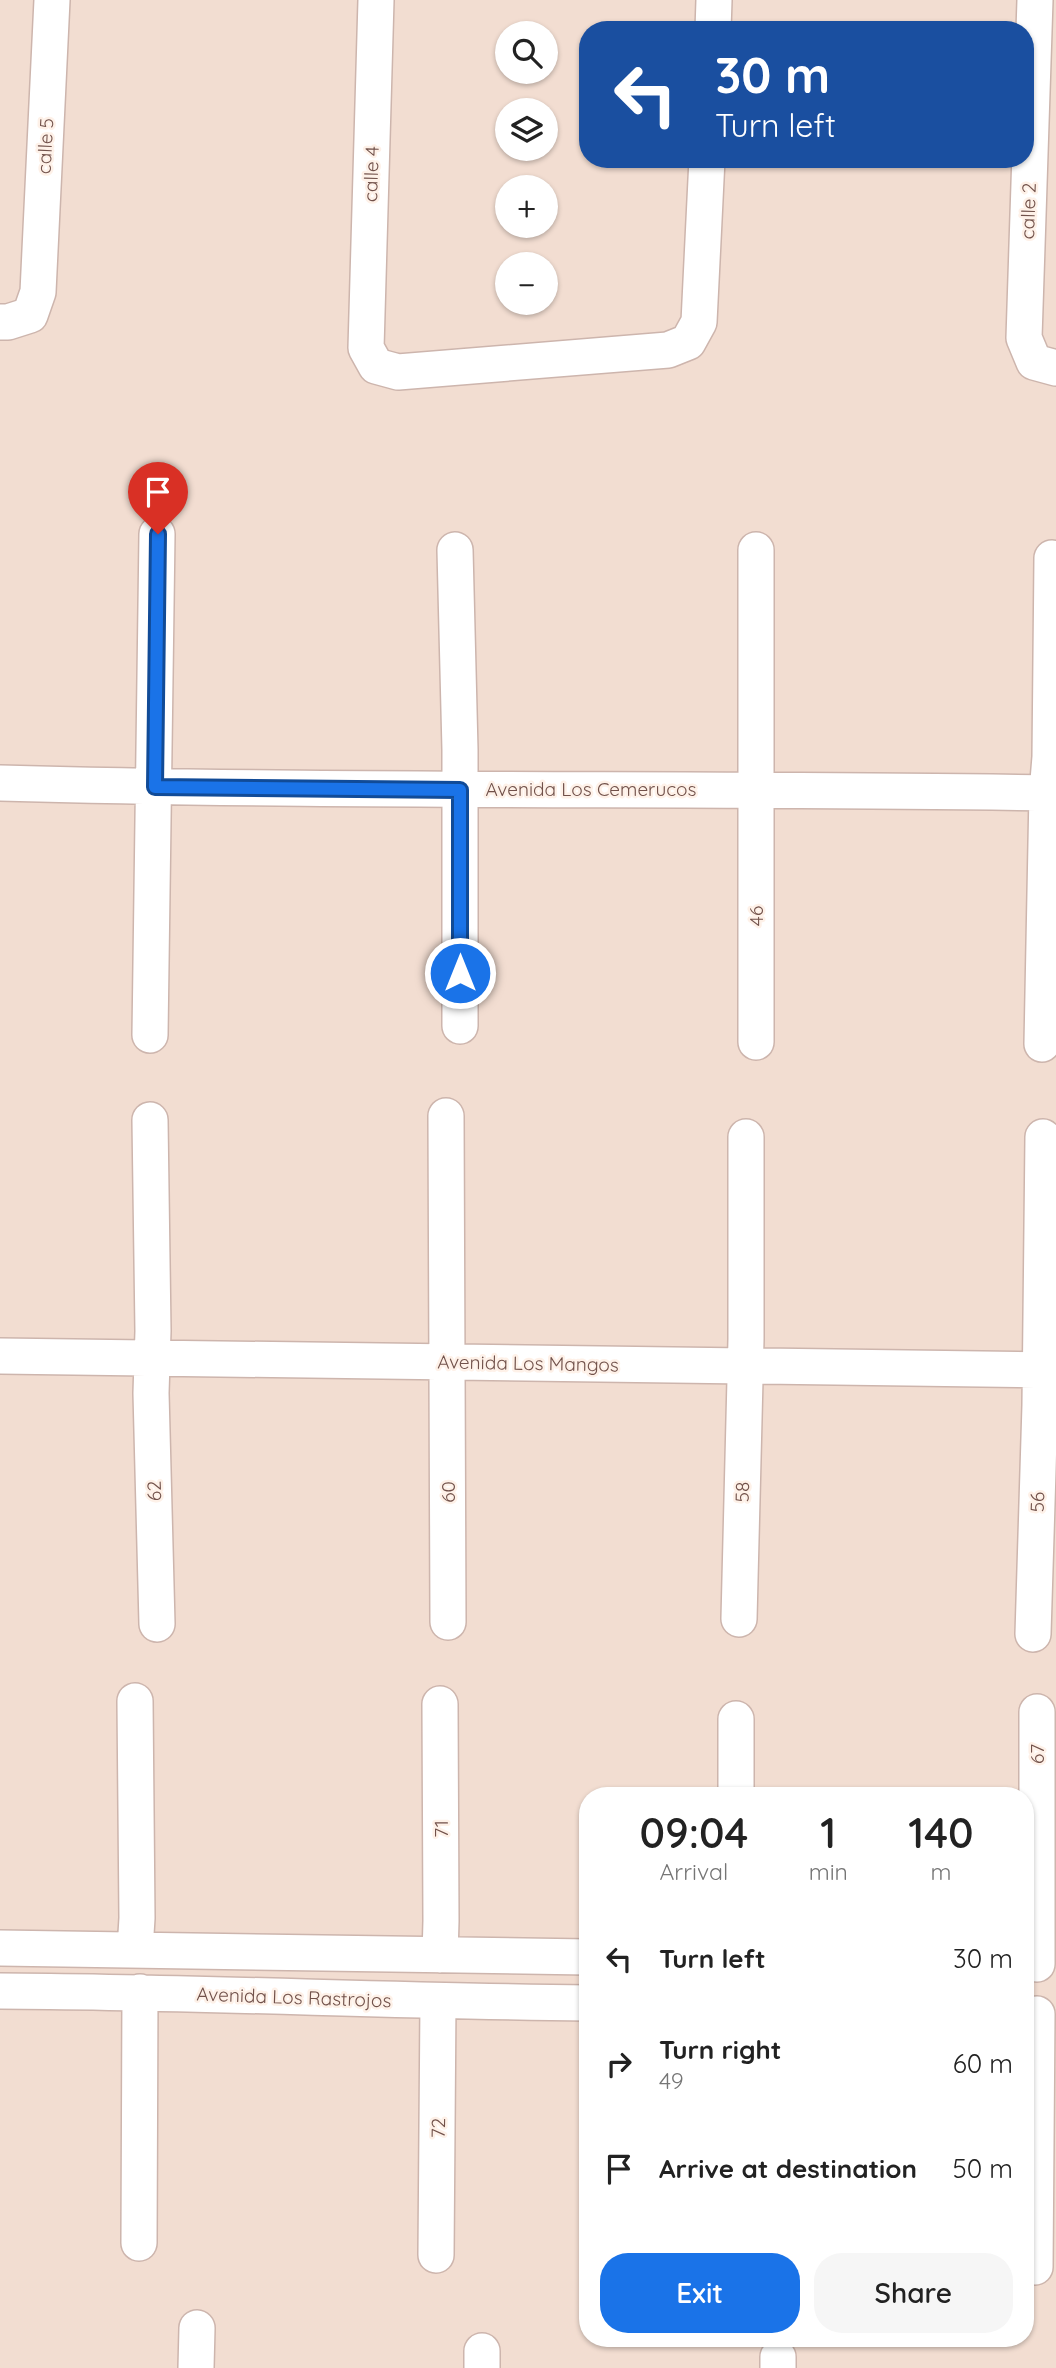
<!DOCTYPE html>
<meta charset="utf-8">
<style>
body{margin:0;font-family:Quicksand,sans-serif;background:#f6f6f6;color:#222;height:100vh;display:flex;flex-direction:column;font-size:26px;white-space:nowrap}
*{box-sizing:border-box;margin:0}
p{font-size:23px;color:#767676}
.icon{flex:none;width:38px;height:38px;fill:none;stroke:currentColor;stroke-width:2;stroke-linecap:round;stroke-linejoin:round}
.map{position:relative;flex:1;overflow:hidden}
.details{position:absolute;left:579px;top:1787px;width:455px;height:560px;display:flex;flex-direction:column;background:#fff;border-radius:28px;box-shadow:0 2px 5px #0004}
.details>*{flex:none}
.guide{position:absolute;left:579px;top:21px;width:455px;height:147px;border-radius:28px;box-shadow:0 2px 5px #0004;background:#1a4fa0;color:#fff;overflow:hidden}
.tools{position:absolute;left:495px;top:21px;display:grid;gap:14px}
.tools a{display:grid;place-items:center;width:63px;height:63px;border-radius:50%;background:#fff;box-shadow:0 2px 5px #0004;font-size:35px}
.pin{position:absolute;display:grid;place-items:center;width:60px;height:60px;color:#fff;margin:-72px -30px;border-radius:50% 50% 50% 0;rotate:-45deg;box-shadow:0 0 7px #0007}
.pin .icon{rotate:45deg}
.me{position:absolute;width:77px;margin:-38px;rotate:0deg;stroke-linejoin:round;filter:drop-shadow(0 0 5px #0008)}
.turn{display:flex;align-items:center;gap:24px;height:147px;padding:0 21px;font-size:32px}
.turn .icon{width:91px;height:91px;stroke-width:2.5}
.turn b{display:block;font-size:49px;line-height:60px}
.eta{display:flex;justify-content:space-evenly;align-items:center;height:119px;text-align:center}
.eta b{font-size:42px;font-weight:600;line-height:49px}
.action{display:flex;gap:14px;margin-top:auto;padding:14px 21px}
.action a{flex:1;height:80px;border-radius:28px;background:#1a73e8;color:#fff;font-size:28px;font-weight:600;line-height:80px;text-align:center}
.action a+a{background:#f6f6f6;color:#222}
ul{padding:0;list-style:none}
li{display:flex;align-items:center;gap:21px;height:105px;padding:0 21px}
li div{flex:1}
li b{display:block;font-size:26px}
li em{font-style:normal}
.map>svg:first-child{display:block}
.residential{fill:#f2ddd1;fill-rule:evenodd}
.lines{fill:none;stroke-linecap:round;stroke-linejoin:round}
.street-casing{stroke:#cdb5ad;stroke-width:38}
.street{stroke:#fff;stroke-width:35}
.route-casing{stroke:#114b97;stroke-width:18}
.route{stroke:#1a73e8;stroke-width:12}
.labels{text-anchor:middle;stroke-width:5;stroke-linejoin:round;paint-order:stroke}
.street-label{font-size:19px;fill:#71514a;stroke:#fef1e8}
</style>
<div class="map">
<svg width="1056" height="2368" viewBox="0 0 1056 2368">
<rect width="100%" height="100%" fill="#fbede2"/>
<!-- residential -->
<path class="residential" d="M 0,0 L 1056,0 L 1056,2368 L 0,2368 ZM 588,30 L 1026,30 L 1026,159 L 588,159 ZM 508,33 L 546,33 L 546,72 L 508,72 ZM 508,110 L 546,110 L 546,149 L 508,149 ZM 508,187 L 546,187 L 546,226 L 508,226 ZM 508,264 L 546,264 L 546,303 L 508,303 ZM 588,1796 L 1026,1796 L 1026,2338 L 588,2338 Z"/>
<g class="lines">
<defs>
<path id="street" d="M 376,0 L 366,348 L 376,366 L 398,372 L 668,350 L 688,342 L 699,322 L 707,159
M 1035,0 L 1024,338 L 1034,362 L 1056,368
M 713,30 L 714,0
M 0,322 L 8,322 L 30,315 L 38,292 L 52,0
M 455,550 L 460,750 L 460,1026
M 756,550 L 756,1042
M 0,783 C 352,793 704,787 1056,793
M 150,1035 L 157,534
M 1042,1044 L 1047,793 L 1050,757 L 1052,558
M 446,1116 L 448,1622
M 150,1120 L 153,1331 L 151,1393 L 157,1624
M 0,1356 L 1056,1370
M 739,1619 L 746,1339 L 746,1137
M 1033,1634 L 1040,1405 L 1043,1137
M 135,1701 L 137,1918 L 135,1950
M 440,1704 L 441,1921 L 440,1955
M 1037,1712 L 1037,1964
M 736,1796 L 736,1719
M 0,1948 L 588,1957
M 0,1991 C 196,1992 392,2001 588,2003
M 139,2243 L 140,1992
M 436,2255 L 438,2001
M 1035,2267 L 1037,2014
M 482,2351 L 482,2368
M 778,2357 L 778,2368
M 196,2368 L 197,2328"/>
</defs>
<!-- street casing -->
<use href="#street" class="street-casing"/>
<!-- street -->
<use href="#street" class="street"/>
</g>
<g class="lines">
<defs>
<path id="route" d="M 158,534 L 155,787 L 460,790 L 460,973"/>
</defs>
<!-- route casing -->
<use href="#route" class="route-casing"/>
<!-- route -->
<use href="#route" class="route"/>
</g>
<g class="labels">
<!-- street labels -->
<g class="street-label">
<text transform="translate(45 146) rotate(-87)" y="7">calle 5</text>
<text transform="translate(371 174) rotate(-88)" y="7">calle 4</text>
<text transform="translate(1028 211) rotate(-88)" y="7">calle 2</text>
<text x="591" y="796">Avenida Los Cemerucos</text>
<text transform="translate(756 916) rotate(-90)" y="7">46</text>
<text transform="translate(528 1363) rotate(1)" y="7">Avenida Los Mangos</text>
<text transform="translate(154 1491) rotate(-92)" y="7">62</text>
<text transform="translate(448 1492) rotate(-90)" y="7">60</text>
<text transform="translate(742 1492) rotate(-89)" y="7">58</text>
<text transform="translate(1037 1502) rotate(-88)" y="7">56</text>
<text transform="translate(1037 1754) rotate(-90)" y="7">67</text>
<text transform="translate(441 1829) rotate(-90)" y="7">71</text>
<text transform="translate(294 1997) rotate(2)" y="7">Avenida Los Rastrojos</text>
<text transform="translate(438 2128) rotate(-89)" y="7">72</text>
</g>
</g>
</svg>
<div class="tools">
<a><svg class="icon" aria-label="search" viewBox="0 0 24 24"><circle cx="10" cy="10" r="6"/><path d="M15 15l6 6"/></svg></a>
<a><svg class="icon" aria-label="layers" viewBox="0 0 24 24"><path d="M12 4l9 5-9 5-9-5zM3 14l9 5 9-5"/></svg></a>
<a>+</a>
<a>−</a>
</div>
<div class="pin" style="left:158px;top:534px;background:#d93025"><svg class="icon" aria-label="arrive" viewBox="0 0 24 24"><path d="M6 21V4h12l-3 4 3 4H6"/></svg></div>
<svg class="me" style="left:460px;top:973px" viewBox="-20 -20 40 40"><circle r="17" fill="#1a73e8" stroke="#fff" stroke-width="3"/><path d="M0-11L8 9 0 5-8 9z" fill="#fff"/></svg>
<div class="guide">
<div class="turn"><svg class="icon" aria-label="left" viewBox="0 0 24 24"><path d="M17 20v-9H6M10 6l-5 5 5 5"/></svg><div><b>30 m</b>Turn left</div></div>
</div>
<section class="details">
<div class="eta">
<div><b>09:04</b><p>Arrival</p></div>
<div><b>1</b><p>min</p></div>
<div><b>140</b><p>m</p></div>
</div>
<ul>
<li><svg class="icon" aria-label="left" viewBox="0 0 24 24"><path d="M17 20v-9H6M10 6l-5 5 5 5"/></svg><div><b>Turn left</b></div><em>30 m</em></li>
<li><svg class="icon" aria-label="right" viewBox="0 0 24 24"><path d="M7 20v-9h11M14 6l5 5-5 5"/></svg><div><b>Turn right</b><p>49</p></div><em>60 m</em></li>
<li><svg class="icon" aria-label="arrive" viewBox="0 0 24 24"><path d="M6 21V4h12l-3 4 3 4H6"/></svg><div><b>Arrive at destination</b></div><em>50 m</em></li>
</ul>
<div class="action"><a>Exit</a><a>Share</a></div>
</section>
</div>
